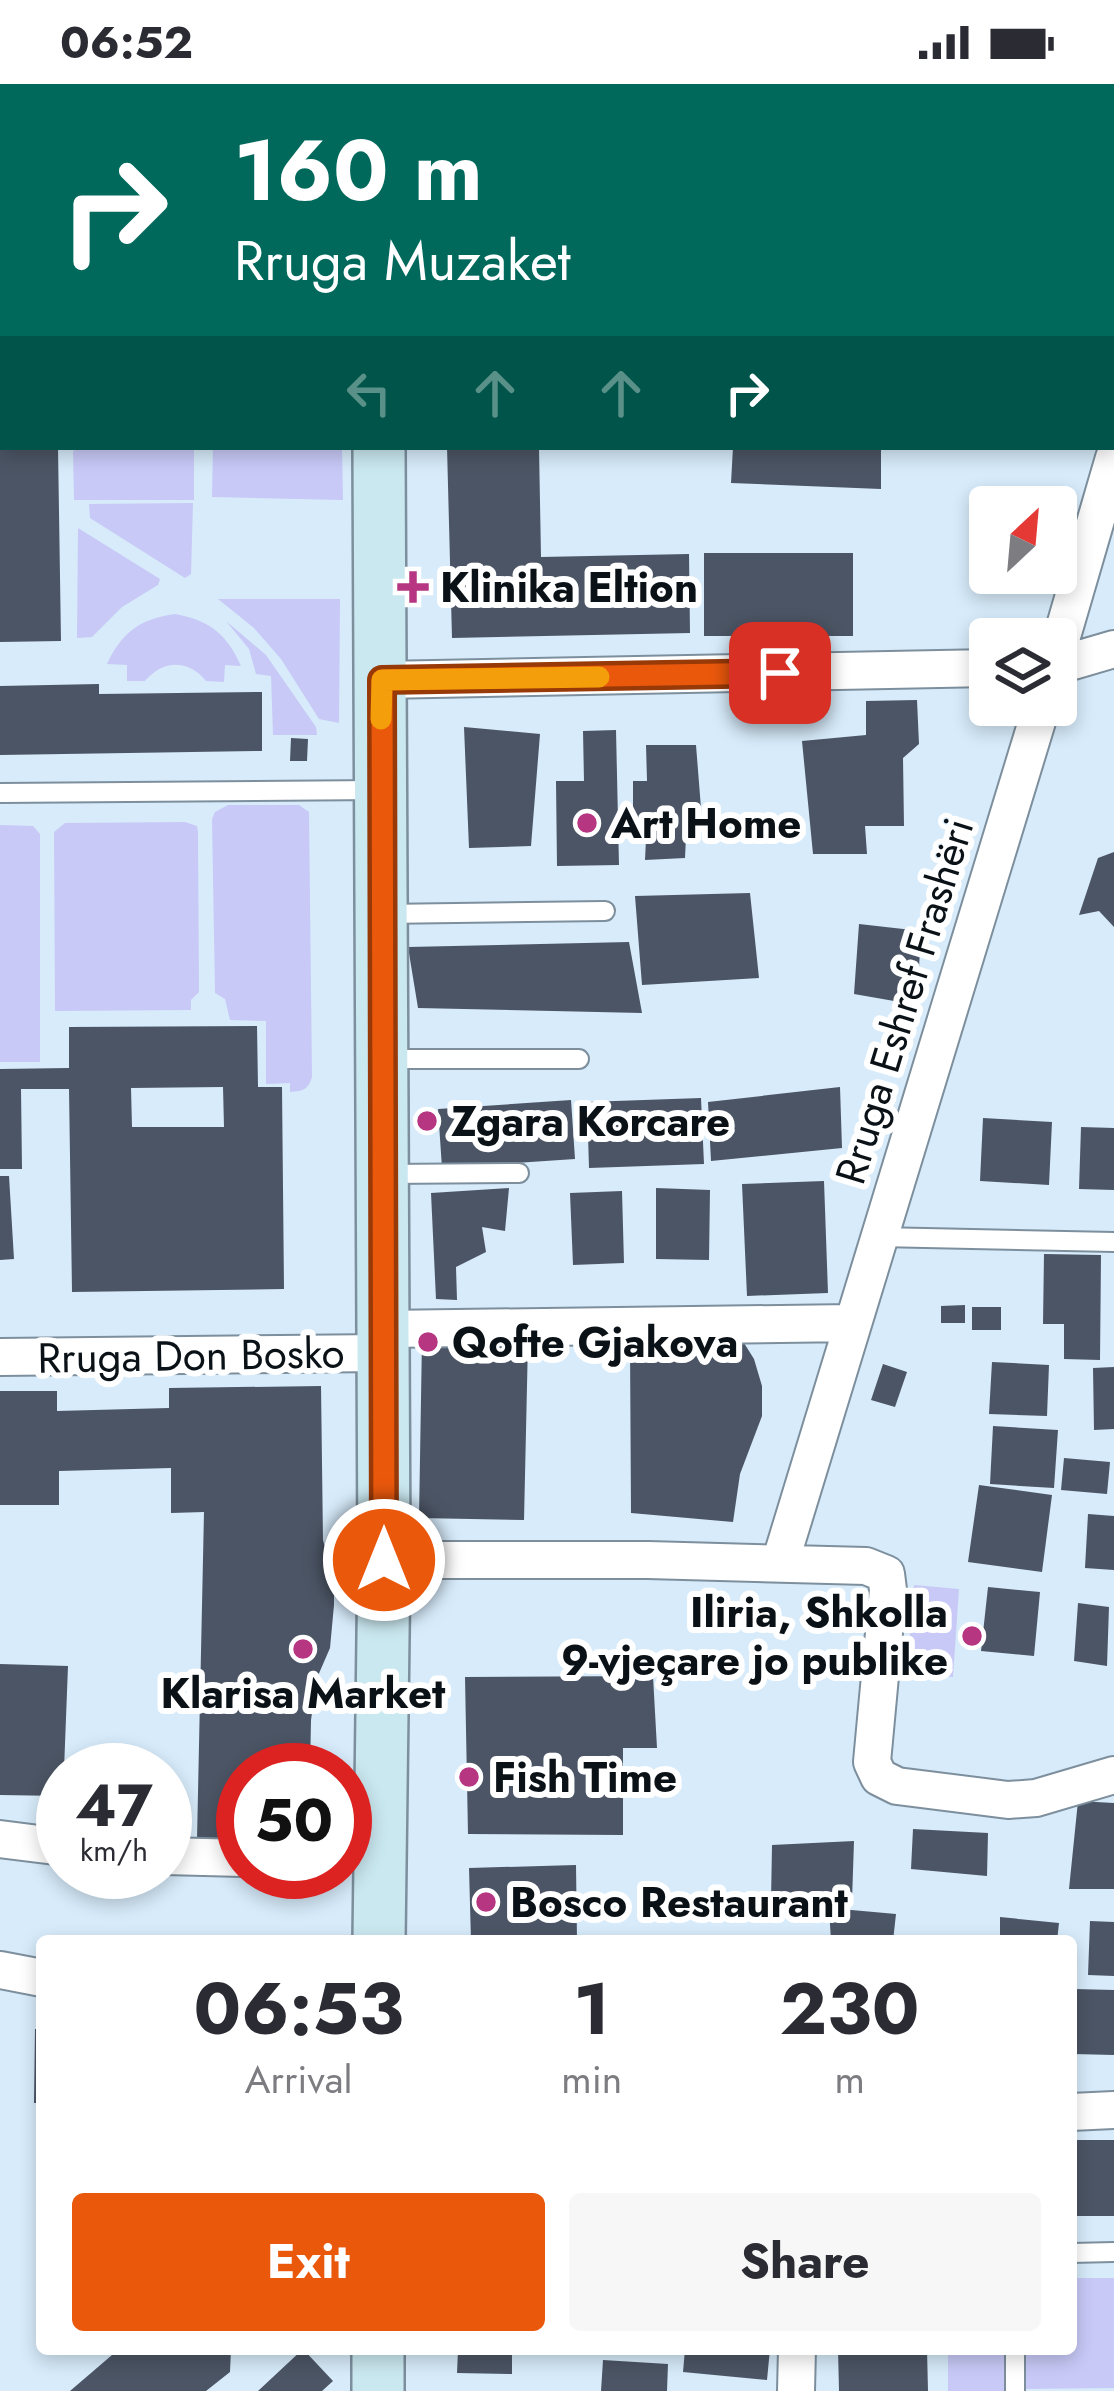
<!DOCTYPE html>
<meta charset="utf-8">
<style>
body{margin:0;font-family:Jost,sans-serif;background:#f7f7f7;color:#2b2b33;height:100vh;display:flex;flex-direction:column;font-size:45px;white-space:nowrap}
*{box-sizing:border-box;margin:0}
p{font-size:39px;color:#7c7c81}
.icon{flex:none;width:66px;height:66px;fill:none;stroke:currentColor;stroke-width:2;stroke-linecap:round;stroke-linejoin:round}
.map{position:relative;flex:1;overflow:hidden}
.side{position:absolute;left:36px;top:1851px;width:1041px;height:420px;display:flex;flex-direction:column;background:#fff;border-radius:12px;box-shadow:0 6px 18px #0003}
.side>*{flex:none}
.top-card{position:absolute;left:0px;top:0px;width:1116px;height:366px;box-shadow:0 6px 18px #0003;background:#00695c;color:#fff;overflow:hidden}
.needle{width:78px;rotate:26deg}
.tools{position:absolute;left:969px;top:402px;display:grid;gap:24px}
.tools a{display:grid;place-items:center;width:108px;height:108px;border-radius:12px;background:#fff;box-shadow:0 6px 18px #0003;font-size:60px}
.speed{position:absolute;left:36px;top:1659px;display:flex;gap:24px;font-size:60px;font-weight:700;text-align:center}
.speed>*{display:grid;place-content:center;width:156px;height:156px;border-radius:50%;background:#fff;box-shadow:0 6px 18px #0003;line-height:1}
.speed small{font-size:30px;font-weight:400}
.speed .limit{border:18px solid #d22;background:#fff;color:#111}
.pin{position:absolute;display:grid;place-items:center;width:102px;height:102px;color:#fff;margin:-51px;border-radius:24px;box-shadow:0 6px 18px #0006}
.me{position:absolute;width:132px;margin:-66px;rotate:0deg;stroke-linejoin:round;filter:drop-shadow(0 0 9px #0008)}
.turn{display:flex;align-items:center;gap:42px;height:252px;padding:0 36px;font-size:54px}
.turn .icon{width:156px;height:156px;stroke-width:2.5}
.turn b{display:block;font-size:84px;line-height:102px}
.lanes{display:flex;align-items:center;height:114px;padding:0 36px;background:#0003;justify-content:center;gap:60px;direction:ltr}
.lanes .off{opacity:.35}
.eta{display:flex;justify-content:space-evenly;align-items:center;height:204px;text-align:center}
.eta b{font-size:72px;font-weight:700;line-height:84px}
.button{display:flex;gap:24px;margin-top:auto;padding:24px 36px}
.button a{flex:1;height:138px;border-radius:12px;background:#ea580c;color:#fff;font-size:48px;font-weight:700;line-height:138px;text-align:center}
.button a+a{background:#f7f7f7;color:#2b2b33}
.status{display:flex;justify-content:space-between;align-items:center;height:84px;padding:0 60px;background:#fff;direction:ltr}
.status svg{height:33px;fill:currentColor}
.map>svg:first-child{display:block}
.green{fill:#c8c9f7}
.building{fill:#4c5565;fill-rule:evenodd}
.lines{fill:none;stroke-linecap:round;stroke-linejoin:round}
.lane-casing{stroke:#7d8f9d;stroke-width:22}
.street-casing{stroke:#7d8f9d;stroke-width:40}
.secondary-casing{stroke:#7d8f9d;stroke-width:56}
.lane{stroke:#fff;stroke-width:18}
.street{stroke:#fff;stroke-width:36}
.secondary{stroke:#cae8f0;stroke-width:51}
.route-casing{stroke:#983908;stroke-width:30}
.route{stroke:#ea580c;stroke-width:21}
.slow{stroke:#f59e0b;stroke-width:21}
.poi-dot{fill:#b63681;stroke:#fff;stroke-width:4.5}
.labels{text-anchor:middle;stroke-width:12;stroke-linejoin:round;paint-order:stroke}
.poi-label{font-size:42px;font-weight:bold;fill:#0b1217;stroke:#fff;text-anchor:start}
.street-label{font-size:42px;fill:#0b1217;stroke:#fff}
</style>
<div class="status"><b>06:52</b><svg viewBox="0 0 49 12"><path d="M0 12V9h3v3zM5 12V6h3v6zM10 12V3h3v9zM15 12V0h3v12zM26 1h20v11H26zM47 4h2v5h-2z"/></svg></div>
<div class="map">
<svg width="1114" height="2307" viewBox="0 0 1114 2307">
<rect width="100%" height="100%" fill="#d7ebfa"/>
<!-- green -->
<path class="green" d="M 81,363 L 194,363 L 194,416 L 74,416 L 73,367 Z
M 213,363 L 342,363 L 343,416 L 212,413 Z
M 193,419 L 191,490 L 185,494 L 90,434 L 89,420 Z
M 78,444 L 160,495 L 158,501 L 122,523 L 92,553 L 77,554 Z
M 218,515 L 340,515 L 339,639 L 319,635 L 281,575 L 254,544 Z
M 175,530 C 209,536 227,550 241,582 L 225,581 L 224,598 L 206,597 C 188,575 163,576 145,597 L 127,597 L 127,581 L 107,580 C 122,548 140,535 175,530 Z
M 226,537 L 266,571 L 316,643 L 317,651 L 273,651 L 271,592 L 256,590 L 249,565 Z
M 228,721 L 299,721 L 309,728 L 312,993 C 308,1006 303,1007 290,1008 L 290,999 L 266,1000 L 266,937 L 230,936 L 225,915 L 215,909 L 212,735 L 215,728 Z
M 185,738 L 197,742 L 198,749 L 199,908 L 191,916 L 191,926 L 55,927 L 54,748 L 65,739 Z
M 0,741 L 33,742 L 40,750 L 40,978 L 0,978 Z
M 914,1501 L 959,1505 L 953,1593 L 907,1589 Z
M 1071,2194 L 1114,2194 L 1114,2304 L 1022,2305 L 1022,2265 L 1071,2265 Z
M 948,2265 L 1006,2265 L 1006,2307 L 948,2307 Z"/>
<!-- building -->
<path class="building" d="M 0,363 L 58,363 L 61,557 L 0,558 Z
M 447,363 L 539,363 L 541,473 L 689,470 L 690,549 L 452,554 Z
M 733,363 L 881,363 L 881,405 L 731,399 Z
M 704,469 L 853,469 L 853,552 L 704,552 Z
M 99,600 L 99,610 L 262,608 L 262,667 L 0,671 L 0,602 Z
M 917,616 L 919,660 L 903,674 L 904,742 L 865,742 L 867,770 L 813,770 L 802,657 L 866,651 L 866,617 Z
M 464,643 L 540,650 L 531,762 L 469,764 Z
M 616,646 L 619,781 L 557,782 L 556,697 L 584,697 L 583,647 Z
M 291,654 L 308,655 L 307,677 L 290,677 Z
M 646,661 L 696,661 L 701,724 L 687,732 L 685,774 L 645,776 L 647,734 L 633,737 L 633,697 L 647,697 Z
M 1114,768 L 1114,843 L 1099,827 L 1079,831 L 1098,774 Z
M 750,809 L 759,894 L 642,901 L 635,812 Z
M 859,840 L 921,847 L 917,921 L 854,910 Z
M 629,858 L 642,929 L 418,924 L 408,863 Z
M 257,942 L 258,1003 L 282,1003 L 284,1205 L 72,1208 L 69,1005 L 21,1005 L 22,1085 L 0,1085 L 0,985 L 69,984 L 69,943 ZM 223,1003 L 224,1043 L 132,1043 L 131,1004 Z
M 840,1003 L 842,1064 L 711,1077 L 708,1018 Z
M 701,1014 L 704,1080 L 589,1084 L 587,1018 Z
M 571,1016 L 575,1075 L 442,1084 L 438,1025 Z
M 983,1034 L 1052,1038 L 1049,1101 L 980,1097 Z
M 1081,1043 L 1114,1044 L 1114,1106 L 1079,1105 Z
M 0,1092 L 9,1092 L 14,1175 L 0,1176 Z
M 824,1097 L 828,1209 L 747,1212 L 742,1100 Z
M 509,1104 L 505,1147 L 482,1143 L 486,1168 L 456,1183 L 457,1216 L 436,1215 L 431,1109 Z
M 656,1104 L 710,1106 L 709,1176 L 656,1175 Z
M 622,1107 L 624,1179 L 573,1181 L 570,1109 Z
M 1044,1170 L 1101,1171 L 1100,1276 L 1064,1275 L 1064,1240 L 1043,1240 Z
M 965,1221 L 965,1239 L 941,1239 L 941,1222 Z
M 972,1223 L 1001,1223 L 1001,1246 L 972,1246 Z
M 422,1255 L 528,1257 L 524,1436 L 419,1434 Z
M 744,1259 L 754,1275 L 762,1302 L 762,1332 L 740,1390 L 733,1438 L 631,1429 L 630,1262 Z
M 992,1278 L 1049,1281 L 1047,1332 L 989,1330 Z
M 883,1280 L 907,1288 L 895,1323 L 871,1316 Z
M 1114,1283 L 1114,1345 L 1094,1346 L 1093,1284 Z
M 321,1302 L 323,1456 L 334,1500 L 334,1521 L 330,1564 L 317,1594 L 311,1636 L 310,1686 L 243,1686 L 243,1755 L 197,1755 L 204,1428 L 171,1429 L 171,1384 L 59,1387 L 59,1421 L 0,1421 L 0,1307 L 57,1307 L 57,1327 L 169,1324 L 169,1304 Z
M 993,1342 L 1058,1346 L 1054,1404 L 990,1400 Z
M 1064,1374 L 1110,1378 L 1107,1410 L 1061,1406 Z
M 979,1401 L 1052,1411 L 1042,1488 L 968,1478 Z
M 1088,1430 L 1114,1432 L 1114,1486 L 1085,1484 Z
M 988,1503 L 1040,1508 L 1034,1572 L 981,1567 Z
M 1078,1519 L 1109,1523 L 1107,1582 L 1074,1577 Z
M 0,1580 L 68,1582 L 63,1712 L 0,1711 Z
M 653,1592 L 657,1664 L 623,1664 L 623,1751 L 468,1750 L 465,1593 Z
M 1078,1717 L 1114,1719 L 1114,1805 L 1069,1805 Z
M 913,1745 L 988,1749 L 987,1792 L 911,1785 Z
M 854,1757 L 852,1817 L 771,1817 L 772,1761 Z
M 576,1781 L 577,1857 L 471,1857 L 469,1784 Z
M 829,1824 L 896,1830 L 893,1857 L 831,1857 Z
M 1000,1833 L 1059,1839 L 1057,1857 L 1000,1857 Z
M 1090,1837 L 1114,1838 L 1114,1892 L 1088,1891 Z
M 1074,1905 L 1114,1906 L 1114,1971 L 1073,1970 Z
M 35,1945 L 42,1945 L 42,2019 L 34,2019 Z
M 1071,2056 L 1114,2056 L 1114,2132 L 1071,2132 Z
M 119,2265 L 231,2265 L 230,2288 L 206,2307 L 70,2307 Z
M 303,2265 L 333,2297 L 322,2307 L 258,2307 Z
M 685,2265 L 770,2265 L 767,2296 L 683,2288 Z
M 838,2265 L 927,2265 L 928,2307 L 839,2307 Z
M 458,2266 L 512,2266 L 512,2290 L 457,2289 Z
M 603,2276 L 668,2280 L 667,2307 L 601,2307 Z"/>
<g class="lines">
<defs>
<path id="lane" d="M 666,3 L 666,0
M 0,709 L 379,706
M 383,830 L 605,827
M 387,975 L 579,975
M 387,1090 L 519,1089
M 879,1153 L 1114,1158
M 1071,2169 L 1114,2168
M 1015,2265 L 1015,2307"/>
<path id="street" d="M 1056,573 L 1114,374
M 1056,582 L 1114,565
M 382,596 L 990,584
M 383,1245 L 852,1239
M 0,1273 L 383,1269
M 384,1476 L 648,1476 L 866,1482 L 886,1490 L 888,1506 L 872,1678 L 879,1693 L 897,1702 L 1008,1716 L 1036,1714 L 1114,1691
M 780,1479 L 1042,621
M 0,1755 L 63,1763
M 165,1772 L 243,1774
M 0,1886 L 42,1894
M 1071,2028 L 1114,2026
M 796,2307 L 797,2265"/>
<path id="secondary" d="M 377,0 L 377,3
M 379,1857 L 384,1476 L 379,363
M 378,2265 L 378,2307"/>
</defs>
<!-- lane casing -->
<use href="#lane" class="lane-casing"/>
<!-- street casing -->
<use href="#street" class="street-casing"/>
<!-- secondary casing -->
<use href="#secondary" class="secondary-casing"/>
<!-- lane -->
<use href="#lane" class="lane"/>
<!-- street -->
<use href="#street" class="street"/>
<!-- secondary -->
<use href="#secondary" class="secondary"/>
</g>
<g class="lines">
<defs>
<path id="route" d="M 384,1476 L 382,596 L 780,589"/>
</defs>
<!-- route casing -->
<use href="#route" class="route-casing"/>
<!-- route -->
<use href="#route" class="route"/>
<!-- slow -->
<path class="slow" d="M 381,635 L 382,596 L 599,593"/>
</g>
<!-- markers -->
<g class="poi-dot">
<path d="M407 485h12v12h12v12h-12v12h-12v-12h-12v-12h12z"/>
<circle cx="587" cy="739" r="12"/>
<circle cx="427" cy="1037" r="12"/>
<circle cx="428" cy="1258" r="12"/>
<circle cx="972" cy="1552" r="12"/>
<circle cx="303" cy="1565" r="12"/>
<circle cx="469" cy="1693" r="12"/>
<circle cx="486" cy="1818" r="12"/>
</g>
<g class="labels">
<!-- poi labels -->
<g class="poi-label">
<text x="440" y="518">Klinika Eltion</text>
<text x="611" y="754">Art Home</text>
<text x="451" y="1052">Zgara Korcare</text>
<text x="452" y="1273">Qofte Gjakova</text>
<text x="948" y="1543" text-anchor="end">Iliria, Shkolla<tspan x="948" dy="48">9-vjeçare jo publike</tspan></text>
<text x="303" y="1624" text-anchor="middle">Klarisa Market</text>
<text x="493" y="1708">Fish Time</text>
<text x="510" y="1833">Bosco Restaurant</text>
</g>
<!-- street labels -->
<g class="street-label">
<text transform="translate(904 917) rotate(-73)" y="15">Rruga Eshref Frashëri</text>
<text transform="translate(191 1271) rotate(-1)" y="15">Rruga Don Bosko</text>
</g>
</g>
</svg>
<div class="tools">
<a><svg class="needle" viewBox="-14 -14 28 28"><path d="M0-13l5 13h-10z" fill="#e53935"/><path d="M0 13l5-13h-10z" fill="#7c7c81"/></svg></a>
<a><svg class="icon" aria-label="layers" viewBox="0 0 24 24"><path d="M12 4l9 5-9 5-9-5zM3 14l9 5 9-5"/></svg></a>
</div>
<div class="speed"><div>47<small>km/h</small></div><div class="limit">50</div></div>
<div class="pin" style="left:780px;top:589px;background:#d93025"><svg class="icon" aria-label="arrive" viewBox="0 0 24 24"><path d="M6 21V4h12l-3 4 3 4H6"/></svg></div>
<svg class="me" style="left:384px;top:1476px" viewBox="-20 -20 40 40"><circle r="17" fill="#ea580c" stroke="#fff" stroke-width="3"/><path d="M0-11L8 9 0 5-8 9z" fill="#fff"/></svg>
<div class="top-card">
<div class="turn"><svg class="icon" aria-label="right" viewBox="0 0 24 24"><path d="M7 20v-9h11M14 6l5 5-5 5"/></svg><div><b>160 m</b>Rruga Muzaket</div></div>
<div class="lanes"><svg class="icon off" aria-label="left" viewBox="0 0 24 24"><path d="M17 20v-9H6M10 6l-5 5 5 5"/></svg><svg class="icon off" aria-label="ahead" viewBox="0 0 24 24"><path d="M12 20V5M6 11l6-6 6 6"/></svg><svg class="icon off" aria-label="ahead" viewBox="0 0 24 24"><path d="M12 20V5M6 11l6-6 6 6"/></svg><svg class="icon" aria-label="right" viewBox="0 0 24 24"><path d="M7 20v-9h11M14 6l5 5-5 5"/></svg></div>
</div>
<section class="side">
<div class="eta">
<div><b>06:53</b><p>Arrival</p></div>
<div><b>1</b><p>min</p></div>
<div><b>230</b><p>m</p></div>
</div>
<div class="button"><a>Exit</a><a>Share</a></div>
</section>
</div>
